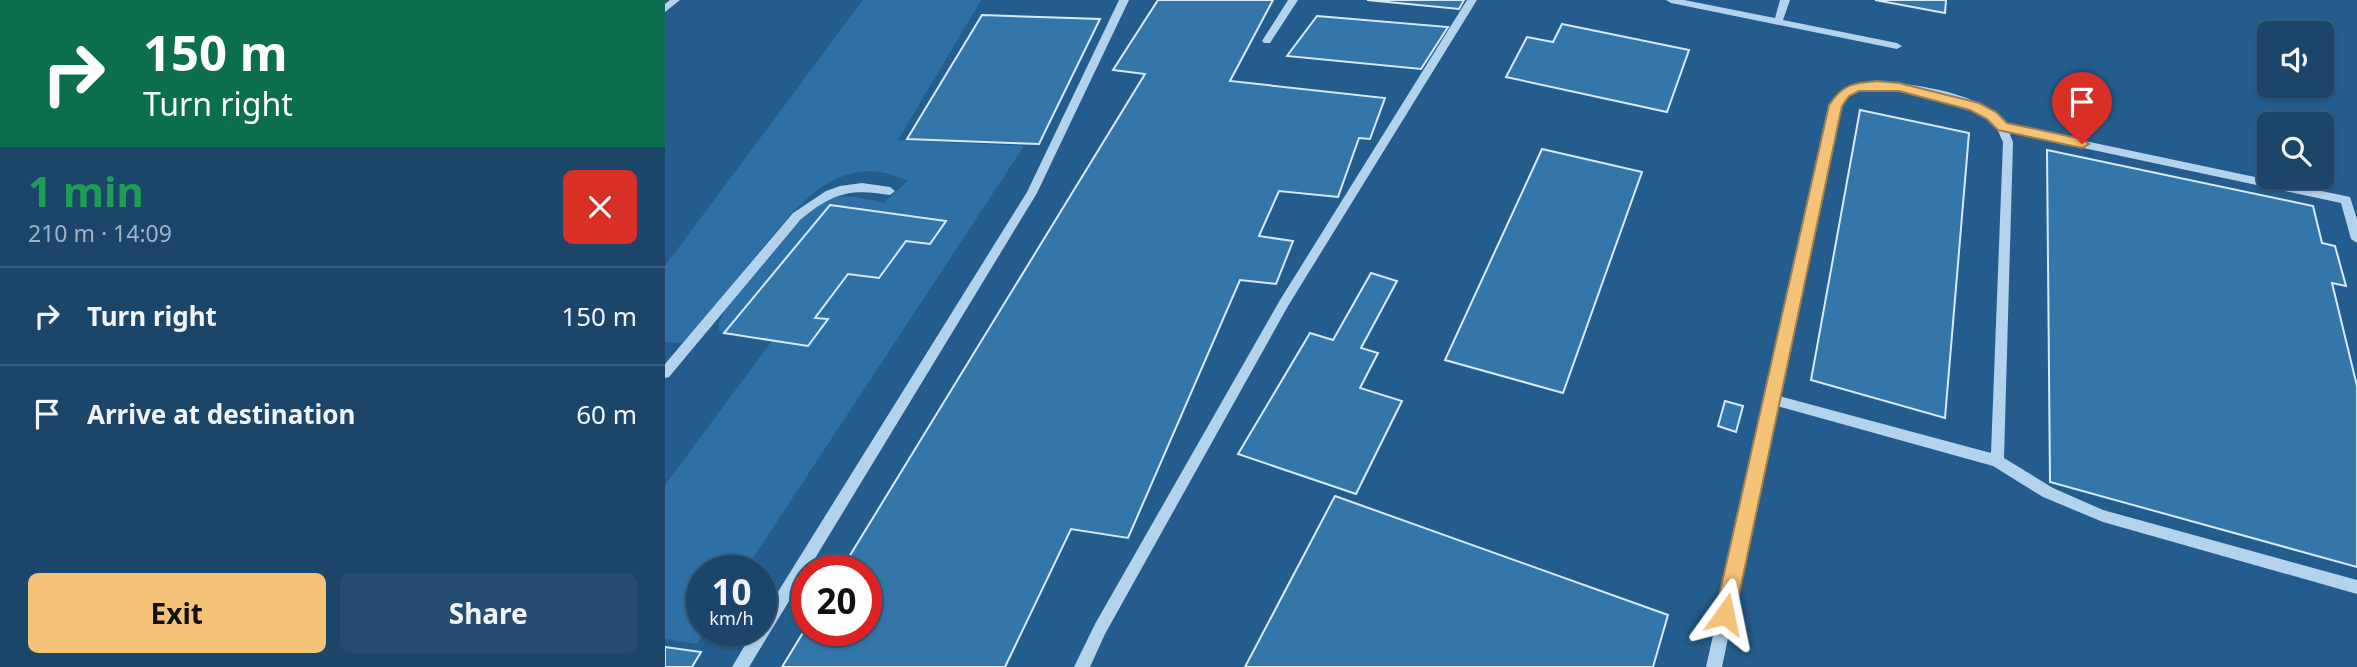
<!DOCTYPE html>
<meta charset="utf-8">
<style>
body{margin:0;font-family:"Noto Sans",sans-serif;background:#244d70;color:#f1f3f6;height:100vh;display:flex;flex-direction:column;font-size:26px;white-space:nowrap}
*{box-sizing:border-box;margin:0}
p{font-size:23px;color:#a0b1c1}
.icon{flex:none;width:38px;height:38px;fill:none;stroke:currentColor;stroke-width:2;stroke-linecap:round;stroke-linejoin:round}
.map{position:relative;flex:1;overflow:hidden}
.panel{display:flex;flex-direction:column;background:#1b466a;width:665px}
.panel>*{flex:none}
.hud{background:#0b6e4f;color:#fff;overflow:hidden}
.controls{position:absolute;left:1592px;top:21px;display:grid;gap:14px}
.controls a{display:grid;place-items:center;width:77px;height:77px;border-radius:10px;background:#1b466a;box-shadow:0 2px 5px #0004,0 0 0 2px #395e7e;font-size:35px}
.speed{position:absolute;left:21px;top:555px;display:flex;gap:14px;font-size:35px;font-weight:700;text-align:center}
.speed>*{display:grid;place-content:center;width:91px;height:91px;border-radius:50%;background:#1b466a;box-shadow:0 2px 5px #0004,0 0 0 2px #395e7e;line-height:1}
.speed small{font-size:18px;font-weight:400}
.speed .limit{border:10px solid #d22;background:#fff;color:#111}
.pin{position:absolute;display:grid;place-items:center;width:60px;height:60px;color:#fff;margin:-72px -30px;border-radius:50% 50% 50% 0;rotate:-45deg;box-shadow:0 0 7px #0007}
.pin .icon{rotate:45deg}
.me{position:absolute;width:77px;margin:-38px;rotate:12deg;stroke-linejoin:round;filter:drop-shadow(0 0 5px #0008)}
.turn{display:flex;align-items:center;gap:24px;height:147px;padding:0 28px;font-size:32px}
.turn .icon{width:91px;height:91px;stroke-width:2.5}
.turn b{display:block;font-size:49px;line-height:60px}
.round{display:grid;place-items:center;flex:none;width:74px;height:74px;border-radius:10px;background:#244d70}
.summary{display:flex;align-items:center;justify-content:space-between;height:119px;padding:0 28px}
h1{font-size:42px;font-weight:700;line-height:52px;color:#1e9e55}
.action{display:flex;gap:14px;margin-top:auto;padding:14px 28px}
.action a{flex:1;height:80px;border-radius:10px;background:#f5c377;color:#111;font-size:28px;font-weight:700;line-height:80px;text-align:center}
.action a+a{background:#244d70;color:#f1f3f6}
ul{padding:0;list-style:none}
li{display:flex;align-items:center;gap:21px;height:98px;padding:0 28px;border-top:2px solid #395e7e}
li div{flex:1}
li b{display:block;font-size:26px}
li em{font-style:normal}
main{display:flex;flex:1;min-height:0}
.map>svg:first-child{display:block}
.green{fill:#2e70a5}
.building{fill:#3475aa;stroke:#d8eaf8;stroke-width:2}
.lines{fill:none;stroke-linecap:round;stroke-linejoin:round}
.minor{fill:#b3d2eb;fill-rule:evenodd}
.route{fill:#f5c377;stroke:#9f7f4d;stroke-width:2}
</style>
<main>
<section class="panel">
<div class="hud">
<div class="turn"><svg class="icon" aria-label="right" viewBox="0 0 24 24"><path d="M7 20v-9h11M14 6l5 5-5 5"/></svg><div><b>150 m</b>Turn right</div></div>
</div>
<div class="summary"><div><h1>1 min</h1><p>210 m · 14:09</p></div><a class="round" style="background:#d93025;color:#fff"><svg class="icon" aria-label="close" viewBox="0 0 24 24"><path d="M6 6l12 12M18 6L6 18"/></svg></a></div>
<ul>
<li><svg class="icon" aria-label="right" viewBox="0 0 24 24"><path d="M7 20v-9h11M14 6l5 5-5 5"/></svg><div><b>Turn right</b></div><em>150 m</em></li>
<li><svg class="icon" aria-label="arrive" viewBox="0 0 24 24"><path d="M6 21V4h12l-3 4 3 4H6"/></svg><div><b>Arrive at destination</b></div><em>60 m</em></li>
</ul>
<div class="action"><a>Exit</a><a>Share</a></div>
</section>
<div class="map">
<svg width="1692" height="667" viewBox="0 0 1692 667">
<rect width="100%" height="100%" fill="#245d8d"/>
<!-- green -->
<path class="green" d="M 198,0 L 316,0 L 233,140 L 359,146 L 80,570 L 37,570 L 37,630 L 41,630 L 32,644 L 0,639 L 0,485 L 107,341 L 143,346 L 162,320 L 150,318 L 183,274 L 214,278 L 241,241 L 265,244 L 281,221 L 165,205 L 59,333 L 54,330 L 54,322 L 63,306 C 87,277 134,207 169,198 C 185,194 202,199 218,203 L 243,181 C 172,146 127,212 87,261 C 65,289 43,317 18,343 L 0,342 L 0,266 Z"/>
<!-- building -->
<path class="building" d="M 493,0 L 608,0 L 565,81 L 720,98 L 705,139 L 694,138 L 673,197 L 614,191 L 594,236 L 628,241 L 611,284 L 575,280 L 463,538 L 406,529 L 340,667 L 117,667 L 142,626 L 142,630 L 201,630 L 201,570 L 176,570 L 480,74 L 448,70 Z
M 702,0 L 799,0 L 794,9 Z
M 1210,0 L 1281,0 L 1280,13 Z
M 317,15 L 435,19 L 374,144 L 242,139 Z
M 652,16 L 783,27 L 756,69 L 622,56 Z
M 897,24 L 1024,50 L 1002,112 L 841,77 L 862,37 L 888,42 Z
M 1195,110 L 1304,133 L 1280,418 L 1146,380 Z
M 877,149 L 977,172 L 898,393 L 780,360 Z
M 1382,150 L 1648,206 L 1657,243 L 1670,246 L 1681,286 L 1667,283 L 1692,386 L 1692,567 L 1385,482 Z
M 165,205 L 281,221 L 265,244 L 241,241 L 214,278 L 183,274 L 150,318 L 163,319 L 143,346 L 59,333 Z
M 706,273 L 732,281 L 696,348 L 713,353 L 695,388 L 737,401 L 691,494 L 573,454 L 645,333 L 668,340 Z
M 1060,401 L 1078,406 L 1071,432 L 1053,426 Z
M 670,496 L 1003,615 L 988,667 L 580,667 Z
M 0,647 L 36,652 L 27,667 L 0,667 Z"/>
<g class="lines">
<!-- minor -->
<path class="minor" d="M 5,0 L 15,0 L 0,12 L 0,4 Z
M 454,0 L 464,0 L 372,193 L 84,667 L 67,667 L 89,630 L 96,630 L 96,619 L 362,192 Z
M 623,0 L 633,0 L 605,43 L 599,43 L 597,41 Z
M 802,0 L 812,0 L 623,306 L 440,634 L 425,667 L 409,667 L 430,624 L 615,300 Z
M 1001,0 L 1019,0 L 1110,18 L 1115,0 L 1125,0 L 1118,20 L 1232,43 L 1237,46 L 1232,49 L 1006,3 Z
M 1203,82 C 1241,82 1317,91 1340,124 L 1685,197 L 1692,219 L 1692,243 L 1686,239 L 1676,203 L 1344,132 L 1348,142 L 1339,458 L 1388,488 L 1438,510 L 1692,580 L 1692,594 L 1438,522 L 1378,497 L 1328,466 L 1112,406 L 1057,667 L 1041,667 L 1165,105 L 1180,89 ZM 1203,89 C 1239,89 1296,95 1324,119 C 1331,125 1334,133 1338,142 L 1326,453 L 1114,396 L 1175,106 L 1187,93 Z
M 197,183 L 225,187 L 230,191 L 225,195 C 185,188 168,193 136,219 L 4,377 L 0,378 L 0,364 L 128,213 L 161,191 L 175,186 Z"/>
</g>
<!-- route -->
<path class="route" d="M 1212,81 L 1234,83 L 1314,103 L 1331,112 L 1342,123 L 1417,139 L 1424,144 L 1417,148 L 1333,130 L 1322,119 L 1305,110 L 1234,91 L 1194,91 L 1184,96 L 1177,106 L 1070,614 L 1067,621 L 1060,623 L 1053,621 L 1050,614 L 1164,105 C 1178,84 1188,83 1212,81 Z"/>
</svg>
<div class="controls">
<a><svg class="icon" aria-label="sound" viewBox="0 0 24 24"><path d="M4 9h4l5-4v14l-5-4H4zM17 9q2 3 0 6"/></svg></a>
<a><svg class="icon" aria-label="search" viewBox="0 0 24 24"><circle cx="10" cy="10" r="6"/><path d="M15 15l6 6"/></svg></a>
</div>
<div class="speed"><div>10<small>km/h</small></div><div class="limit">20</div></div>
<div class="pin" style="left:1417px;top:144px;background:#d93025"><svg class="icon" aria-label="arrive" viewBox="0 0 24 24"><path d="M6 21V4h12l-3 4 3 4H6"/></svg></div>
<svg class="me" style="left:1060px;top:614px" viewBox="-20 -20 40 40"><path d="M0-17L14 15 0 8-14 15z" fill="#f5c377" stroke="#fff" stroke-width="4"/></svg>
</div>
</main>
